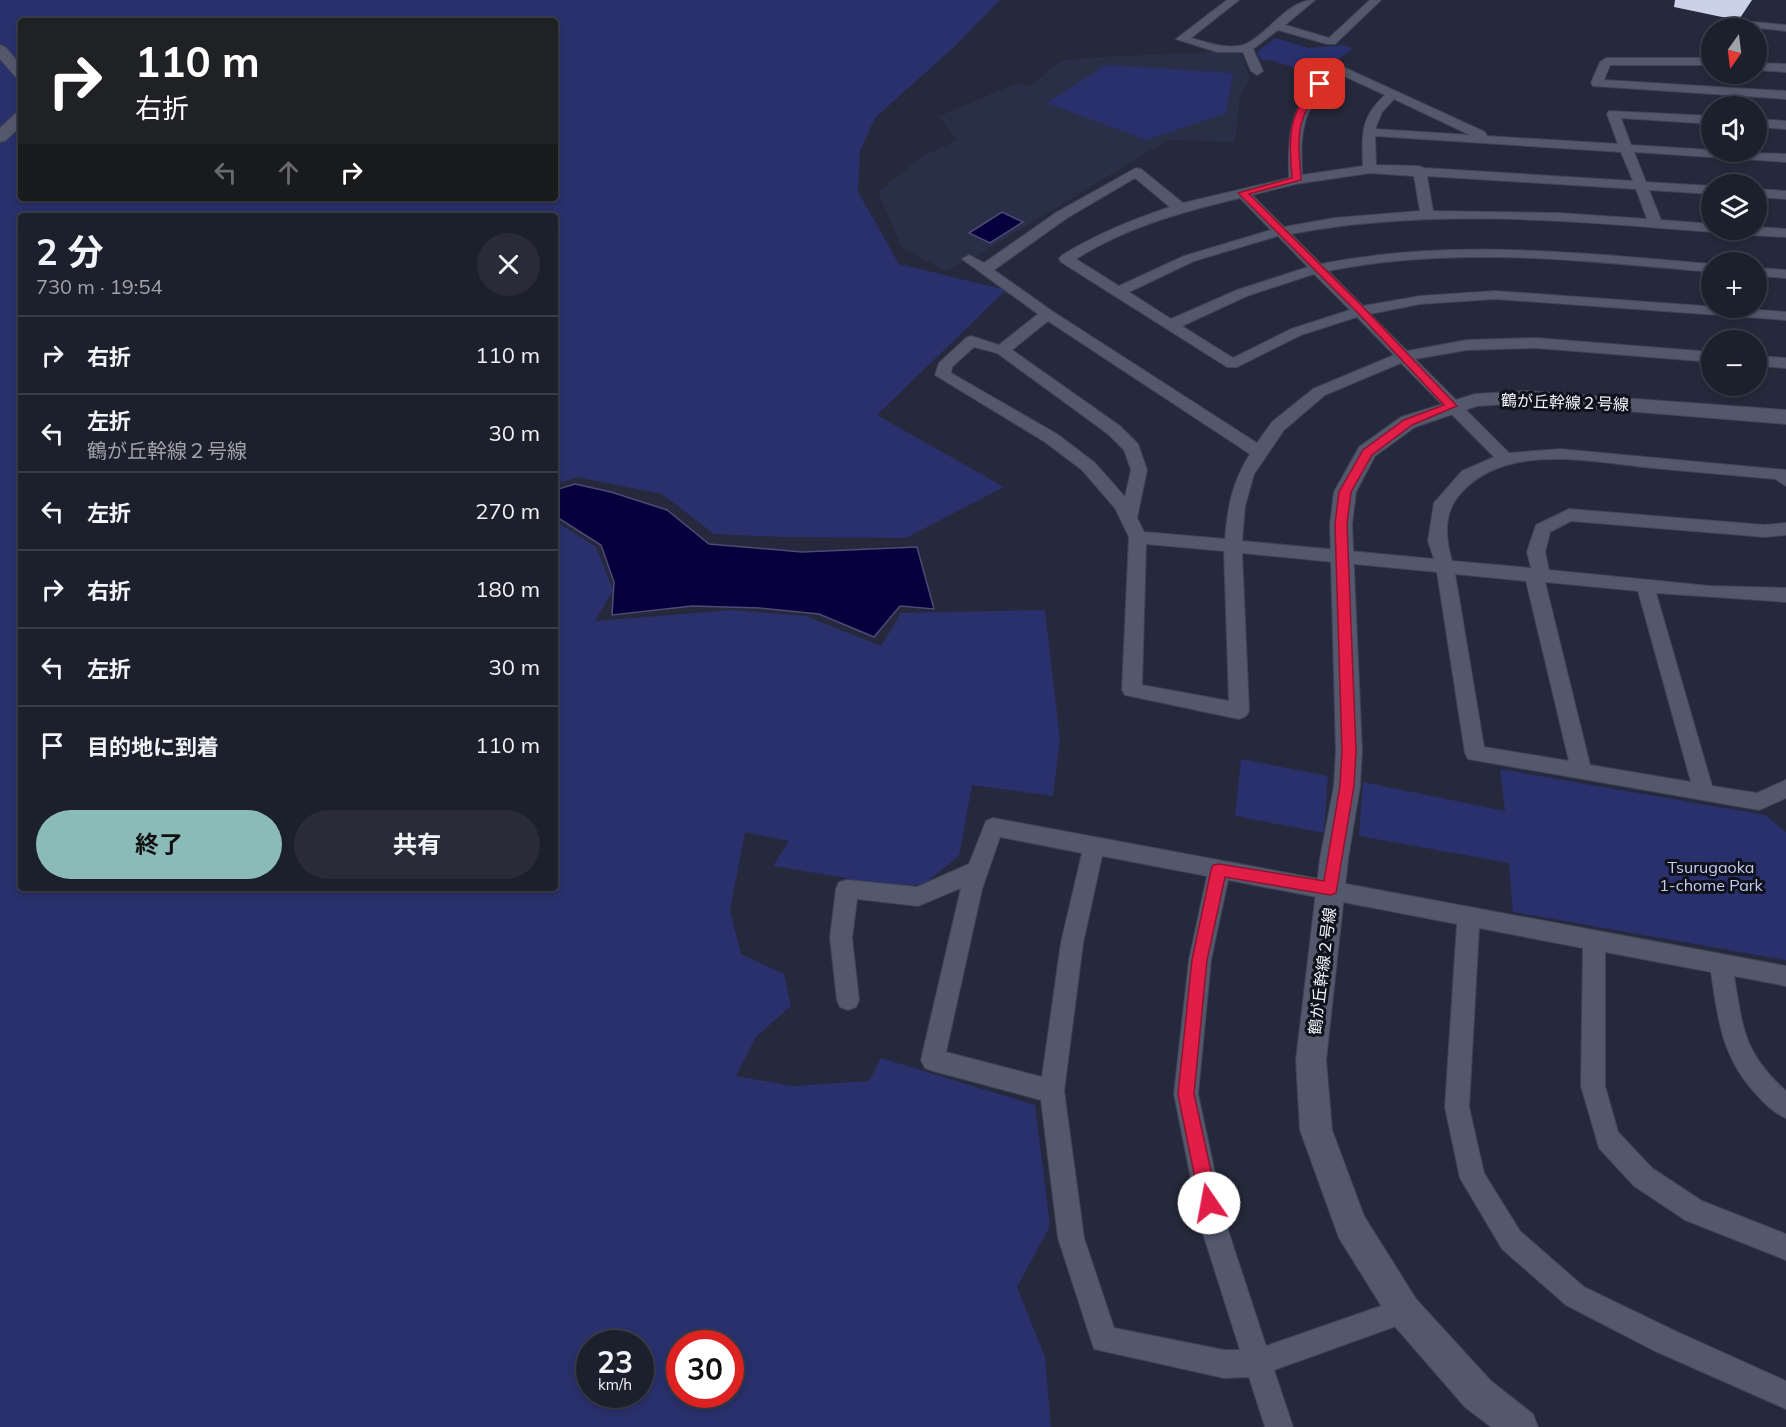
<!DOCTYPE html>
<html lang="ja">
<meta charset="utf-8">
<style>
body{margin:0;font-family:Mulish,"Noto Sans JP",sans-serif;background:#292c38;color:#f1f3f6;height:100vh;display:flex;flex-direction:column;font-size:22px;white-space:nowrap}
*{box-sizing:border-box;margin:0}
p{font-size:20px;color:#a0a2a9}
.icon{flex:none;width:33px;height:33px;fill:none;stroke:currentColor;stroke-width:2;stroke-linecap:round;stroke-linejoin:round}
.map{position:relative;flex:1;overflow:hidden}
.details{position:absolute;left:18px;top:213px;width:540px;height:678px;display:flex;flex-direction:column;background:#1c1f2c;border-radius:6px;box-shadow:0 3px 9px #0003,0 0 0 2px #3a3d48}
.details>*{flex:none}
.guide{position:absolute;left:18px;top:18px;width:540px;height:183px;border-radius:6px;box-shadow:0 3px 9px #0003,0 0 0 2px #3a3d48;background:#202124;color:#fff;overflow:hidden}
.needle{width:39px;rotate:194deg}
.buttons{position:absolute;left:1701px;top:18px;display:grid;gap:12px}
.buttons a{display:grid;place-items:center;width:66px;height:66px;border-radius:50%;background:#1c1f2c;box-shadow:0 3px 9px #0003,0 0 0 2px #3a3d48;font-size:30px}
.speed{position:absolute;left:576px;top:1330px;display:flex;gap:12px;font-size:30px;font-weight:700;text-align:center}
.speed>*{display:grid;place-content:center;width:78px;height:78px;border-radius:50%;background:#1c1f2c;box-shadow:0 3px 9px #0003,0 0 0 2px #3a3d48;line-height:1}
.speed small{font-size:15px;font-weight:400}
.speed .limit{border:9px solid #d22;background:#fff;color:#111}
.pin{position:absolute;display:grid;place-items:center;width:51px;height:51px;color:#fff;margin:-26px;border-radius:12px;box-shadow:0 3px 9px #0006}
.me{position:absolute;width:66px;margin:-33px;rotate:348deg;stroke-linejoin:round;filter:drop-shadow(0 0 4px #0008)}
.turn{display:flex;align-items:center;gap:21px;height:126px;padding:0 18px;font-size:27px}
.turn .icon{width:78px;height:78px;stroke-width:2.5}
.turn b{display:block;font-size:42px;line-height:51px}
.lanes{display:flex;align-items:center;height:57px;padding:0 18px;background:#0003;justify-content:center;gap:30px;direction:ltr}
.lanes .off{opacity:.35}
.round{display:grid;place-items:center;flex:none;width:63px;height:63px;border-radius:32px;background:#292c38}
.head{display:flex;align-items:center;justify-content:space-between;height:102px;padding:0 18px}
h1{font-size:36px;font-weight:700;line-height:45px}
.button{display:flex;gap:12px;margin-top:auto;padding:12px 18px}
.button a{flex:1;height:69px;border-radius:36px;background:#8bbbb9;color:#111;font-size:24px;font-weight:700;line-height:69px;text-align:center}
.button a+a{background:#292c38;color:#f1f3f6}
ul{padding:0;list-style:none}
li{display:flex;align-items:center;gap:18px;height:78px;padding:0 18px;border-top:2px solid #3a3d48}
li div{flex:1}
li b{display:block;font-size:22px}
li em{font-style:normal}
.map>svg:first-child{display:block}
.built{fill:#2a2f48}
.green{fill:#29306b;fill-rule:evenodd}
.water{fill:#08003d;stroke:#4e4977;stroke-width:1.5}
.building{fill:#cbd1e9}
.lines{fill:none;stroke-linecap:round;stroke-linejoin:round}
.minor-casing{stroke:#404352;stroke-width:2}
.tertiary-casing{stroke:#404352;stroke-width:2}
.minor{fill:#53586d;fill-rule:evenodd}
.tertiary{fill:#53586d;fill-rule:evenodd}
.route{fill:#e11d48;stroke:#92132f;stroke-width:1.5}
.labels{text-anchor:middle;stroke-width:6;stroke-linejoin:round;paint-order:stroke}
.street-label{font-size:16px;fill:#f1f4fe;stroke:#10121b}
.park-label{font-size:16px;fill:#c3cdf4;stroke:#10121b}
</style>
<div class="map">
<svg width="1786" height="1427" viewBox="0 0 1786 1427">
<rect width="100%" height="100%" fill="#25293b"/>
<!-- built -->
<path class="built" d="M 1240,51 L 1250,78 L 1240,96 L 1235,142 L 1168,140 L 976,256 L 946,271 L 902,248 L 878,192 L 921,157 L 957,140 L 939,116 L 1017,83 L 1031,86 L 1060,61 L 1099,57 Z"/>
<!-- green -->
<path class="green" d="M 0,0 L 1000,0 L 955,46 L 875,118 L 860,151 L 858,192 L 899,264 L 1006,290 L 877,415 L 1004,487 L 906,538 L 784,537 L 714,534 L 662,494 L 577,477 L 555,485 L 555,216 L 21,216 L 21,888 L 555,888 L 555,521 L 596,547 L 613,590 L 595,621 L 732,610 L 806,616 L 881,646 L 901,613 L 1045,610 L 1060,739 L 1053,796 L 972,785 L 959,856 L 924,884 L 887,888 L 840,877 L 773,866 L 789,841 L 745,832 L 730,911 L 741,954 L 784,974 L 791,1006 L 756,1037 L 736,1076 L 793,1086 L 869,1081 L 881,1058 L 1035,1105 L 1050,1226 L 1017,1287 L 1045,1357 L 1051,1427 L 0,1427 ZM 21,21 L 555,21 L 555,198 L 21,198 ZM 590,1344 L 640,1344 L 640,1395 L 590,1395 ZM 680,1344 L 730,1344 L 730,1395 L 680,1395 Z
M 1275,38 L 1309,48 L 1342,45 L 1353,48 L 1318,75 L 1269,60 L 1261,60 L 1257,52 Z
M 1106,65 L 1233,73 L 1226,113 L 1146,140 L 1047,103 Z
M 1241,759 L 1328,776 L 1324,833 L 1235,816 Z
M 1500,769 L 1765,815 L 1786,832 L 1786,960 L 1513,912 L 1509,863 L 1359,836 L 1363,782 L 1505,811 Z"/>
<!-- water -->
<path class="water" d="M 1002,212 L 1023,222 L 990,243 L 969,233 Z
M 575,484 L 611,492 L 667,510 L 709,544 L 802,552 L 917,547 L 934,609 L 900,606 L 874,637 L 819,614 L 760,608 L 692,606 L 612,615 L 614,582 L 601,545 L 555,516 L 555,490 Z"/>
<!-- building -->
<path class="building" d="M 1675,0 L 1752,0 L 1740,18 L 1722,17 L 1674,7 Z"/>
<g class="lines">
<defs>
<path id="minor" d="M 1227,0 L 1239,0 L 1191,38 C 1206,42 1230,51 1246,44 C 1270,32 1287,0 1315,0 L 1285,25 L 1329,38 L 1370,0 L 1381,0 L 1335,44 L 1327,44 L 1278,30 L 1253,49 L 1263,71 L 1257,75 L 1251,71 L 1243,52 L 1217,52 L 1176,39 Z
M 1724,19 L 1786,25 L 1786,31 L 1720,24 L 1720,20 Z
M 1606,58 L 1712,58 L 1712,65 L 1610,65 L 1604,80 L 1786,91 L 1786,99 L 1593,86 L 1591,83 L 1600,62 Z
M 1756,63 L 1786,64 L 1786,72 L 1756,70 Z
M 1341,66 L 1485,132 L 1487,136 L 1618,144 L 1607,114 L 1609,111 L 1712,116 L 1712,124 L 1621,118 L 1631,145 L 1712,150 L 1712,152 L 1786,154 L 1786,162 L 1634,152 L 1646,182 L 1712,186 L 1712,194 L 1649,190 L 1661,220 L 1712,224 L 1712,230 L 1718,230 L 1712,232 C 1572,221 1430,207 1291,234 L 1321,264 C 1452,238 1579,253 1712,264 L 1712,272 C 1583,261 1455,245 1328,271 L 1363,306 L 1420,296 L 1495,291 L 1786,312 L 1786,320 L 1495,299 L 1420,304 L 1370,314 L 1407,351 L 1467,340 L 1536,338 L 1712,352 L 1712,362 L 1536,348 L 1467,350 L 1415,359 L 1509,453 L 1560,449 L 1786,470 L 1786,486 L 1775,479 C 1734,475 1693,472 1652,468 C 1591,462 1507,442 1461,493 C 1443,512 1445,537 1452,561 L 1531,568 L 1527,552 L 1536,525 L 1569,509 L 1765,525 L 1786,523 L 1786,535 L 1765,537 L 1571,521 L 1550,532 L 1545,552 L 1549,570 L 1710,586 L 1786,588 L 1786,602 L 1656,593 L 1712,786 L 1757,793 L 1786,780 L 1786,798 L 1759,810 L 1468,759 L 1465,753 L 1437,572 L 1242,553 L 1249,711 L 1246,716 L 1239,719 L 1125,695 L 1122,690 L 1129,537 L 1115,508 L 1082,470 L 1045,442 L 935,375 L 939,363 L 966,338 L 971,336 L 999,345 L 1038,314 L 962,259 L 969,255 L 984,263 L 1057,212 L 1136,168 L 1141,169 L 1183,203 L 1289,178 C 1288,140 1288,109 1318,82 C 1324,76 1332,69 1341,66 ZM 1342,75 L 1385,95 C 1360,118 1362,134 1363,166 L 1302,175 C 1300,128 1302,104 1342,75 ZM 1394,99 L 1470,135 L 1375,129 L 1382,112 ZM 1375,136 L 1621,152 L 1633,181 L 1424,168 L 1419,166 L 1376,165 ZM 1370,173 L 1414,176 L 1420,211 L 1334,218 L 1284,227 L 1252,195 L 1296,184 ZM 1427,176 L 1636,189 L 1647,219 L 1559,213 L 1433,211 ZM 1135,178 L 1170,207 C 1131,220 1096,234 1061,256 L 1059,259 L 1061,262 L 1227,367 L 1237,367 L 1301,335 L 1357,317 L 1394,355 L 1313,389 L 1272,422 L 1257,443 L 1052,311 L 994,270 L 1067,218 ZM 1240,198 L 1271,230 L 1184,256 L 1119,286 L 1076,259 C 1126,227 1182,212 1240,198 ZM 1278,236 L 1308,267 L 1237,290 L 1171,319 L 1129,292 L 1194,261 ZM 1314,274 L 1350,310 L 1291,329 L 1233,358 L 1182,326 L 1247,296 ZM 1048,321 L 1250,454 C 1232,483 1228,505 1225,539 L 1144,532 L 1137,518 L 1147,470 L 1138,444 L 1120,426 L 1012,350 ZM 974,347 L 997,353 L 1108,434 L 1124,450 L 1131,470 L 1125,497 L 1094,462 L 1057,434 L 951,373 L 952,367 ZM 1401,363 L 1494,457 L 1462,471 L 1434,503 L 1428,541 L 1434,559 L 1242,541 L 1245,506 L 1254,474 L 1284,430 L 1325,395 ZM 1146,544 L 1224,551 L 1229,701 L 1142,685 ZM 1455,574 L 1526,581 L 1569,761 L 1484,747 ZM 1545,582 L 1638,591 L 1691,782 L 1590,765 Z
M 1756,119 L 1786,121 L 1786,129 L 1756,127 Z
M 1756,189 L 1786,191 L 1786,199 L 1756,197 Z
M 1756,227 L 1786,229 L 1786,237 L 1732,234 L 1725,230 L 1756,230 Z
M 1756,268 L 1786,270 L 1786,278 L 1756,276 Z
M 1756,356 L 1786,358 L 1786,368 L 1756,366 Z
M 993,818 L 1786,966 L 1786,986 L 1734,976 C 1743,1030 1744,1053 1786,1091 L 1786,1118 C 1774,1113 1766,1105 1757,1095 C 1722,1058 1718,1020 1711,972 L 1605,952 L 1605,1086 L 1618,1132 L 1652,1168 L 1702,1201 L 1786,1234 L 1786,1260 L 1685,1220 L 1634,1186 L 1599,1148 L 1581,1086 L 1583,948 L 1479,928 L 1469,1107 L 1484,1173 L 1520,1231 L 1584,1287 L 1675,1331 L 1786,1381 L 1786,1409 L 1655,1351 L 1566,1305 L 1502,1249 L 1460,1178 L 1445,1107 L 1457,924 L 1228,880 L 1211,960 L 1198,1094 L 1226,1224 L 1266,1346 L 1404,1298 L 1413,1302 L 1417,1311 L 1413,1320 L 1274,1370 L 1293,1427 L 1265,1427 L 1249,1377 L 1224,1378 L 1094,1349 L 1058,1238 L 1041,1100 L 933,1071 L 925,1068 L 921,1060 L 961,888 L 918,906 L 857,899 L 852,938 L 859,1000 L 856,1007 L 848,1010 L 840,1007 L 837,1000 L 830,938 L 836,889 L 839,882 L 847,880 L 917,887 L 969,864 L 986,821 ZM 1000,837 L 1082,853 L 1061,943 L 1042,1077 L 946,1052 L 982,889 ZM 1102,856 L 1207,876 L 1189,960 L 1174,1094 L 1200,1224 L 1240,1350 L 1224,1350 L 1114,1328 L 1084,1238 L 1064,1091 L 1083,943 Z"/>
<path id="tertiary" d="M 0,45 L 5,47 L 21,65 L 21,79 L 16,77 L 0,59 Z
M 21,112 L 21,126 L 6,140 L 0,142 L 0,128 L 15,114 Z
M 1527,391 L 1786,410 L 1786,424 L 1527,403 L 1477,406 L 1415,427 L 1375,456 L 1356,492 L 1352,524 L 1362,751 L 1360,786 L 1348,859 L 1326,1060 L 1332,1130 L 1364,1216 L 1416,1299 L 1491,1381 L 1533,1414 L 1538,1427 L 1491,1427 L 1465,1407 L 1392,1323 L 1339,1238 L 1300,1130 L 1296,1060 L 1320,859 L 1334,786 L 1336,751 L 1330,524 L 1334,492 L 1359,447 L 1401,417 L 1475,394 Z"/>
</defs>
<!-- minor casing -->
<use href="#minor" class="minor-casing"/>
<!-- tertiary casing -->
<use href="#tertiary" class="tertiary-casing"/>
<!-- minor -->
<use href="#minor" class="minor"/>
<!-- tertiary -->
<use href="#tertiary" class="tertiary"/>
</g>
<!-- route -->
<path class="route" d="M 1317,82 L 1324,84 C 1294,121 1298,134 1301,180 L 1249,194 L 1365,309 L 1457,406 L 1412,425 L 1372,455 L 1351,492 L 1347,524 L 1356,751 L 1354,786 L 1336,893 L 1331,895 L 1225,877 L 1207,960 L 1194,1094 L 1218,1203 L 1215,1209 L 1209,1211 L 1202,1209 L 1200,1203 L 1178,1094 L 1192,960 L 1211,870 L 1213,865 L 1219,864 L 1324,881 L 1340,786 L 1342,751 L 1335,524 L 1339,492 L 1363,450 L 1404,420 L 1444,405 L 1358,313 L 1238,193 L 1292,178 C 1289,138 1287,113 1317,82 Z"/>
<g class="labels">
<!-- street labels -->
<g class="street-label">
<text transform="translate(1565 402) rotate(2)" y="6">鶴が丘幹線２号線</text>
<text transform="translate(1322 971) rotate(-83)" y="6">鶴が丘幹線２号線</text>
</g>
<!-- park labels -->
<g class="park-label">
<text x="1711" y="873">Tsurugaoka<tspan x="1711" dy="18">1-chome Park</tspan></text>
</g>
</g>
</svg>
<div class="buttons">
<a><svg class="needle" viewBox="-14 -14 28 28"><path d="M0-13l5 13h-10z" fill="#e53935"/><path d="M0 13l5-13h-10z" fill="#a0a2a9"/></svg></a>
<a><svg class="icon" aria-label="sound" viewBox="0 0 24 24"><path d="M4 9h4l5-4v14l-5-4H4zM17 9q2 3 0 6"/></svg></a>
<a><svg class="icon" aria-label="layers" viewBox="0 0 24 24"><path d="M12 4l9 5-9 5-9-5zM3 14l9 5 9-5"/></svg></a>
<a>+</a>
<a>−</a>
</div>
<div class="speed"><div>23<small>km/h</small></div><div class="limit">30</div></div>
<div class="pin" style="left:1320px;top:84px;background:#d93025"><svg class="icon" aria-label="arrive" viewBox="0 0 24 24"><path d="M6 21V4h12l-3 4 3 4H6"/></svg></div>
<svg class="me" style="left:1209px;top:1203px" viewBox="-20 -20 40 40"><circle r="19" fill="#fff"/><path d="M0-13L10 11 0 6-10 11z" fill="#e11d48"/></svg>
<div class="guide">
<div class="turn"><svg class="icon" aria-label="right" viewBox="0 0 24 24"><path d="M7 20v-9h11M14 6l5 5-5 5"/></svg><div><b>110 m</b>右折</div></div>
<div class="lanes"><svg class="icon off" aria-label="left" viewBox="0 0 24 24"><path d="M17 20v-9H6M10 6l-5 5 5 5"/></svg><svg class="icon off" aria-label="ahead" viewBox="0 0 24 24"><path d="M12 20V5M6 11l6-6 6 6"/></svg><svg class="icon" aria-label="right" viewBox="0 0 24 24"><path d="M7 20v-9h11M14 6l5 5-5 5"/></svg></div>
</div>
<section class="details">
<div class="head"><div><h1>2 分</h1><p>730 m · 19:54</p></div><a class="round"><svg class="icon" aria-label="close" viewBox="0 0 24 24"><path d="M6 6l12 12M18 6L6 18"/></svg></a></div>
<ul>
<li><svg class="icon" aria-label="right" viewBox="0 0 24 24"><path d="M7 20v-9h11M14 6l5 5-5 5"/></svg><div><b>右折</b></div><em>110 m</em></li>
<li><svg class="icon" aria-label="left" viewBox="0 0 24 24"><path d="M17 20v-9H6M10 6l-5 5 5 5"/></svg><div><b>左折</b><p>鶴が丘幹線２号線</p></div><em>30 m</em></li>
<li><svg class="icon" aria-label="left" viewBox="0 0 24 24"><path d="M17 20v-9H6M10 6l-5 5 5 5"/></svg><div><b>左折</b></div><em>270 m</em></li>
<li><svg class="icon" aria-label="right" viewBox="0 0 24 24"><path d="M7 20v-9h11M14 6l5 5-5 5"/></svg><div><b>右折</b></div><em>180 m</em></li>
<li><svg class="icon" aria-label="left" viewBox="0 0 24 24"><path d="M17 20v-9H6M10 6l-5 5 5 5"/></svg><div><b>左折</b></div><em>30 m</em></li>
<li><svg class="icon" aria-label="arrive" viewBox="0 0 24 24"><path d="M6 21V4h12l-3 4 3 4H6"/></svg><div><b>目的地に到着</b></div><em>110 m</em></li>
</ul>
<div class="button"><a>終了</a><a>共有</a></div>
</section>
</div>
